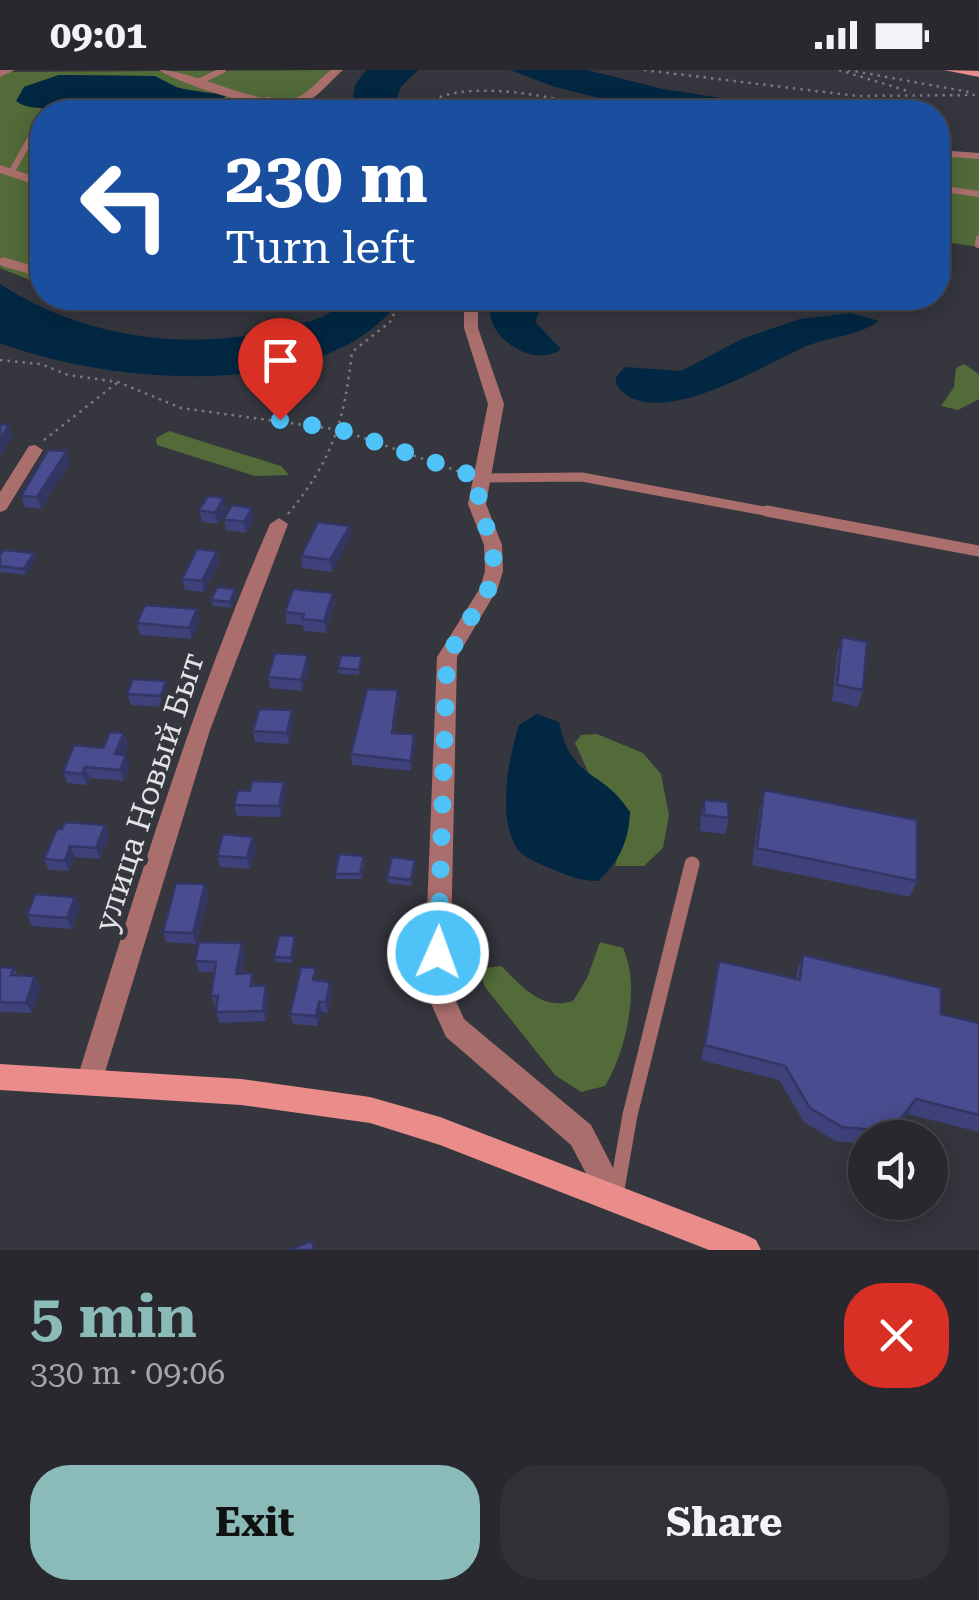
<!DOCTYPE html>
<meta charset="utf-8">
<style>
body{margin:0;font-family:"Roboto Serif",serif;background:#303036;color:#f1f3f6;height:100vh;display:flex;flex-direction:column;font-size:38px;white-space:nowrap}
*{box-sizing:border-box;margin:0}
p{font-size:32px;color:#a5a6aa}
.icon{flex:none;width:55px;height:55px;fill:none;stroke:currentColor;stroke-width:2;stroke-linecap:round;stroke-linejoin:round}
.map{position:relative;height:1180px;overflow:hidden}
.panel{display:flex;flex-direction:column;background:#28282e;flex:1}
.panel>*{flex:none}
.banner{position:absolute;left:30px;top:30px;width:920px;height:210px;border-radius:40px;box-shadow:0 5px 25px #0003,0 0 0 2px #44444a;background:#1a4fa0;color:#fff;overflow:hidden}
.tools{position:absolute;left:848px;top:1050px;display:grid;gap:20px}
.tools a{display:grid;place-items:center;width:100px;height:100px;border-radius:50%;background:#28282e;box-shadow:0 5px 25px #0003,0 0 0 2px #44444a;font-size:50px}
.pin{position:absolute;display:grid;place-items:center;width:85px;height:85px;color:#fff;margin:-102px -42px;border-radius:50% 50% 50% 0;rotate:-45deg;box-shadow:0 0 10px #0007}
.pin .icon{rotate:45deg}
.me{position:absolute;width:110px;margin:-55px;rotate:2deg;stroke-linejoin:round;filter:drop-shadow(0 0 8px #0008)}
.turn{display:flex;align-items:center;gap:35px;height:210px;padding:0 30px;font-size:45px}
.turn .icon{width:130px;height:130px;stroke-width:2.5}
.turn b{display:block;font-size:70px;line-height:85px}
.round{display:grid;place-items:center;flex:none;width:105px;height:105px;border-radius:40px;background:#303036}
.summary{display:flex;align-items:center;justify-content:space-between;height:170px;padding:0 30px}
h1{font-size:60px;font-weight:700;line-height:75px;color:#8bbbb9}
.action{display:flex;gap:20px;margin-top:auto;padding:20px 30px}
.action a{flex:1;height:115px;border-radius:40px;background:#8bbbb9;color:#111;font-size:40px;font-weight:700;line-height:115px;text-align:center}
.action a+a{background:#303036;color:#f1f3f6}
.status{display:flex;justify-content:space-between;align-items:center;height:70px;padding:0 50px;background:#28282e;direction:ltr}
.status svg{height:28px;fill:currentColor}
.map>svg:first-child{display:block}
.green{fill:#526b38}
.water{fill:#022742}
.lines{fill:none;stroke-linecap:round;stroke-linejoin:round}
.path{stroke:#7a7b82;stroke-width:2.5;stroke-dasharray:2.5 5;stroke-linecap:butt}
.lane-far3{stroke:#aa6f6d;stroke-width:6}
.lane-far2{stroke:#aa6f6d;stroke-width:9}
.lane-far1{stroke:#aa6f6d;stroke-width:11}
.lane{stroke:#aa6f6d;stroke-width:15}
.street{fill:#aa6f6d;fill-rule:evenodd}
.secondary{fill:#ea8d8a;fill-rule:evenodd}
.wall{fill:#3f417a}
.shaded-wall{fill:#333563}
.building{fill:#494c8e;stroke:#333563;stroke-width:2.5}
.route{stroke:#4fc3f7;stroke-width:18;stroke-dasharray:0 32.4}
.labels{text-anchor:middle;stroke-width:10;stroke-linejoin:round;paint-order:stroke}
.street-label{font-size:32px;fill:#e1e2e7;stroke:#35363e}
</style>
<div class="status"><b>09:01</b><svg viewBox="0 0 49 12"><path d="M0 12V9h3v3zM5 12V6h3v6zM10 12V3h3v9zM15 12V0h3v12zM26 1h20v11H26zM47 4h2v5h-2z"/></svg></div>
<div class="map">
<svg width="979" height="1180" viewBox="0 0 979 1180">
<rect width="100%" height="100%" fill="#35363e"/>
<!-- green -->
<path class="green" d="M 343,0 L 316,21 L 306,42 L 188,42 L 216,34 L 222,24 L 186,20 L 145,6 L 59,5 L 24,17 L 43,41 L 69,41 L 42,42 L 42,215 L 0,198 L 0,2 Z
M 938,84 L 979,88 L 979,177 L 938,171 Z
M 964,294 L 979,304 L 979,329 L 958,340 L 941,336 L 954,317 L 956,298 Z
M 169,361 L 281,396 L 289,405 L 255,406 L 157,375 L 156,368 Z
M 597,664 L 643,683 L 661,704 L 669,745 L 663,778 L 644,796 L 615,796 L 630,742 L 589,704 L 575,673 L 581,665 Z
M 600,872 L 623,878 C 641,916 626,982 605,1016 L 581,1022 L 555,1005 L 485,917 L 479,899 L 501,896 C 523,917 541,941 573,931 L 587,908 Z"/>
<!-- water -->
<path class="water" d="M 366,0 L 418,0 L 401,17 L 391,42 L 351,42 L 355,15 Z
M 510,0 L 587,0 L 663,19 L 811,42 L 656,42 L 555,17 Z
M 59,5 L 155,6 L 178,18 L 226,26 C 199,53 107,42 69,42 C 56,33 33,44 16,31 L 24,17 Z
M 0,214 C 83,269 196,284 292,256 C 311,251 335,246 344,228 L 396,228 L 397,234 C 319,334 105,313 0,273 Z
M 500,228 L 545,228 L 535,252 L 561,279 C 537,298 492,272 490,243 Z
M 851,243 L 879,251 C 860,265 829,267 807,276 C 766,293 651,367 616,314 L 616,307 L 625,297 L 681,301 L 742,269 L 800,249 Z
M 537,644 L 559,652 C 571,712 601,697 630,742 C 629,771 619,792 598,811 C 580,811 569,806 552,799 C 538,793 521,788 514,773 C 498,741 509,687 519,655 Z"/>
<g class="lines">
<!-- path -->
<path class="path" d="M 644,0 L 857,26 L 979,25
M 839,0 L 911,22
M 848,0 L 969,22
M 414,42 C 458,0 563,31 618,42
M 0,290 L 41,294 L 68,305 L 118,312 L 181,338 L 341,360 L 466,404
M 44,370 L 118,312
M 288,444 C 333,389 344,352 352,282 L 390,252 L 402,228"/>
<!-- lane-far3 -->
<path class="lane-far3" d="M 200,11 L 223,0
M 221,42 L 269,30
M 938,83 L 979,86
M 12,101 L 41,50
M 938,118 L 979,124
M 978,175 L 979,168
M 0,191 L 12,195"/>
<!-- lane-far2 -->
<path class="lane-far2" d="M 4,192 L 42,203
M 480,408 L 582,407 L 780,444"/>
<!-- lane-far1 -->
<path class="lane-far1" d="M 767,441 L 979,481"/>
<!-- lane -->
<path class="lane" d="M 616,1125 L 630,1045 L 692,794"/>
<!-- street -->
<path class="street" d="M 0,0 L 15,0 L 0,7 Z
M 159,0 C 196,0 269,43 300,26 C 312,20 320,8 331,0 L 343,0 C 332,9 321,24 308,31 C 278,47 186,17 159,0 Z
M 0,95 L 42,109 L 42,117 L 0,103 Z
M 471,228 L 485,228 L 478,239 L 478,258 L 504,334 L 486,434 L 502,475 L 503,501 L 498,518 L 457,587 L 450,918 L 464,949 L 591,1055 L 629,1129 L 625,1139 L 615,1143 L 605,1139 L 571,1075 L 446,967 L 424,918 L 437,587 L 480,518 L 485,501 L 484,475 L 468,434 L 488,334 L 464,258 L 464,239 Z
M 35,375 L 43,380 L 6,440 L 0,442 L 0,422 L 29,376 Z
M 279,448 L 288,454 L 210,660 L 102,1012 L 98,1021 L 89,1025 L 80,1021 L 76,1012 C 135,824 191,635 270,454 Z"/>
<!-- secondary -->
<path class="secondary" d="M 944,0 L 979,1 L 979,7 Z
M 0,994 L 241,1009 L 370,1027 L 440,1047 L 746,1165 L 756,1170 L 761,1180 L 709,1180 L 440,1075 L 370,1053 L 241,1035 L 0,1020 Z"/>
</g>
<!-- wall -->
<path class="wall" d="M 70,393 L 41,439 L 25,437 L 21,426 Z
M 224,428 L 227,439 L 217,454 L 202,452 L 199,440 Z
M 224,449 L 254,449 L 246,463 L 226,460 Z
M 350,456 L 351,467 L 332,502 L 302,498 L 301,486 Z
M 217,481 L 219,493 L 204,522 L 185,520 L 182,509 Z
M 0,485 L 36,488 L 26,505 L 0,502 Z
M 237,524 L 231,538 L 213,536 L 211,530 Z
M 335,534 L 326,563 L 304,561 L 303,555 L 287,554 L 285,542 Z
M 200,551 L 192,569 L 140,565 L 137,553 Z
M 842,567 L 863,620 L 858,637 L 832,631 L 837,584 Z
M 362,586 L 362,592 L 359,605 L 339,604 L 338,598 Z
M 309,597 L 302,621 L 270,618 L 268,607 Z
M 398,620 L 399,630 L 394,663 L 414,664 L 415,674 L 411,701 L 352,695 L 351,684 Z
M 169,623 L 164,637 L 131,635 L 127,624 Z
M 294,652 L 289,674 L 255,672 L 253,661 Z
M 124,663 L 128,674 L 124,684 L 130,696 L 124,711 L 90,708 L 87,715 L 67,713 L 63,702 Z
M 284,712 L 286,723 L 281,747 L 237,746 L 234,735 L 250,721 Z
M 764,720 L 917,811 L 910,827 L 752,795 L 760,737 Z
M 704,730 L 729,748 L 725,764 L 700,761 L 701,746 Z
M 105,755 L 109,766 L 100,789 L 75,787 L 69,801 L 49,800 L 44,789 Z
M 253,767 L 256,778 L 250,799 L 220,797 L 217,786 Z
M 365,791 L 361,809 L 336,809 L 335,804 Z
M 416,795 L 411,816 L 388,813 L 387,807 Z
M 205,814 L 209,825 L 196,874 L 166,872 L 163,862 Z
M 75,827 L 80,838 L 72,859 L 32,856 L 27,845 Z
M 296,871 L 292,893 L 275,892 L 274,887 Z
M 242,873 L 245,883 L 242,903 L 269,926 L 266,951 L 219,953 L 216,942 L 217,937 L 215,937 L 211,926 L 215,902 L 199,902 L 195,891 Z
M 803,885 L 941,944 L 979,953 L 979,1062 L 908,1044 L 889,1067 L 865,1068 L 865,1074 L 835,1071 L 804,1052 L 779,1010 L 701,990 L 719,891 L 796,909 L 797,901 Z
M 0,897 L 14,898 L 18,906 L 35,906 L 41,917 L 32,943 L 0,942 Z
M 318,908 L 317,911 L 332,922 L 328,943 L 322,942 L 318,956 L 293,954 L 290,944 Z"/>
<!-- shaded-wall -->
<path class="shaded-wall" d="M 9,355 L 13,366 L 0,387 L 0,369 Z
M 67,381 L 70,393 L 41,439 L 37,427 Z
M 224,428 L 227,439 L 217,454 L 215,443 Z
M 252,438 L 254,449 L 246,463 L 244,452 Z
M 350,456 L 351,467 L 332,502 L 330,490 Z
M 217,481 L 219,493 L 204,522 L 202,511 Z
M 34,483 L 36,488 L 26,505 L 24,499 Z
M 235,519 L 237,524 L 231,538 L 230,532 Z
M 333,523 L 335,534 L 326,563 L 324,551 Z
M 197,539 L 200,551 L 192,569 L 189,558 Z
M 308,585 L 309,597 L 302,621 L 301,610 Z
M 166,611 L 169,623 L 164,637 L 161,626 Z
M 398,620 L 399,630 L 392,673 L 392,663 Z
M 292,640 L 294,652 L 289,674 L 287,663 Z
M 124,663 L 128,674 L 119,695 L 115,684 Z
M 414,664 L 415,674 L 411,701 L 411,691 Z
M 126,685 L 130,696 L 124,711 L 120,700 Z
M 85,697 L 90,708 L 87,715 L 82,704 Z
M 284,712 L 286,723 L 281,747 L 279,736 Z
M 105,755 L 109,766 L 100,789 L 96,778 Z
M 253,767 L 256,778 L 250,799 L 247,788 Z
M 70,776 L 75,787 L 69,801 L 65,791 Z
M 205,814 L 209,825 L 196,874 L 193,863 Z
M 75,827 L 80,838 L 72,859 L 67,848 Z
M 295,866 L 296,871 L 292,893 L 291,888 Z
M 242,873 L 245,883 L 240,914 L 236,904 Z
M 35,906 L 41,917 L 32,943 L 26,933 Z
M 330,912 L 332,922 L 328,943 L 326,932 Z
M 266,915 L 269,926 L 266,951 L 263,941 Z
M 319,932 L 322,942 L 318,956 L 316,946 Z
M 916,1029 L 908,1044 L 889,1067 L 870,1068 L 874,1060 Z"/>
<!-- building -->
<path class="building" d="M 0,354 L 9,355 L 0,369 Z
M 48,380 L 67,381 L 37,427 L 21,426 Z
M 208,426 L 224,428 L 215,443 L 199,440 Z
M 232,435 L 252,438 L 244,452 L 224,449 Z
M 318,452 L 350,456 L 330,490 L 301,486 Z
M 197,479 L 217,481 L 202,511 L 182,509 Z
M 4,480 L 34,483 L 24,499 L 0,496 L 0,485 Z
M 217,517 L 235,519 L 230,532 L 211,530 Z
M 293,519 L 333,523 L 324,551 L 302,549 L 304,544 L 285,542 Z
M 145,535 L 197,539 L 189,558 L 137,553 Z
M 842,567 L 867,572 L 863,620 L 837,615 Z
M 275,583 L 308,585 L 301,610 L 268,607 Z
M 341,585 L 362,586 L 359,600 L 338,598 Z
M 133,609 L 166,611 L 161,626 L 127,624 Z
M 367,619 L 398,620 L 392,663 L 414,664 L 411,691 L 351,684 Z
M 259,639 L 292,640 L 287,663 L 253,661 Z
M 110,662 L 124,663 L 115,684 L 126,685 L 120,700 L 85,697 L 82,704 L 63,702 L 74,675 L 103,678 Z
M 252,711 L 284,712 L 279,736 L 234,735 L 238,720 L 250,721 Z
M 764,720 L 917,750 L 917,811 L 757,778 Z
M 704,730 L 728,732 L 729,748 L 704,745 Z
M 65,752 L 105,755 L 96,778 L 70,776 L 65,791 L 44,789 L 57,759 L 62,759 Z
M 223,764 L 253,767 L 247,788 L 217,786 Z
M 339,784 L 364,786 L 360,804 L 335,804 Z
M 392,787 L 415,790 L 411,810 L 387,807 Z
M 176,813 L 205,814 L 193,863 L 163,862 Z
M 35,824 L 75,827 L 67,848 L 27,845 Z
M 279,865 L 295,866 L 291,888 L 274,887 Z
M 199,872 L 242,873 L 236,904 L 252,903 L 251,916 L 266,915 L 263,941 L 216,942 L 218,926 L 211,926 L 216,892 L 195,891 Z
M 803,885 L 941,918 L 941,944 L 979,953 L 979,1045 L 916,1029 L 897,1053 L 874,1060 L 842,1057 L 810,1038 L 785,996 L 705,975 L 719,891 L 800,910 Z
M 0,897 L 14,898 L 11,905 L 35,906 L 26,933 L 0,932 Z
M 301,897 L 316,898 L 313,910 L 330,912 L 326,932 L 319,932 L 316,946 L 290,944 Z
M 312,1171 L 314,1180 L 288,1180 Z"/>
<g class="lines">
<!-- route -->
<path class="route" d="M 280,350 L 341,360 L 480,408 L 478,434 L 493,475 L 494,501 L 489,518 L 447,587 L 438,883"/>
</g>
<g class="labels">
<!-- street labels -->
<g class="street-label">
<text transform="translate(149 722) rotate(-72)" y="11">улица Новый Быт</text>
</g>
</g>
</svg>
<div class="tools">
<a><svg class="icon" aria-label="sound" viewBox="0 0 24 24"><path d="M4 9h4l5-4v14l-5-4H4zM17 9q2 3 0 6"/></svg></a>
</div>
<div class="pin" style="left:280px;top:350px;background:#d93025"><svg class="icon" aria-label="arrive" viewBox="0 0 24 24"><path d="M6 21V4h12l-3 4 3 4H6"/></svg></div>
<svg class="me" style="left:438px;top:883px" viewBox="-20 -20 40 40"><circle r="17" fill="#4fc3f7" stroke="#fff" stroke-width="3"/><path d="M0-11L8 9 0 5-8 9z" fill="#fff"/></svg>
<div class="banner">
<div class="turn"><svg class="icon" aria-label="left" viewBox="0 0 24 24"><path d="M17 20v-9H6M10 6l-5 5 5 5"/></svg><div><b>230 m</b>Turn left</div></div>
</div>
</div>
<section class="panel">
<div class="summary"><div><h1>5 min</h1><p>330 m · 09:06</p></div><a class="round" style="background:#d93025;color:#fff"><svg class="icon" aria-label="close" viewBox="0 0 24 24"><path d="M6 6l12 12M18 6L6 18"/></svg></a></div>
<div class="action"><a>Exit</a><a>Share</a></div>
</section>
